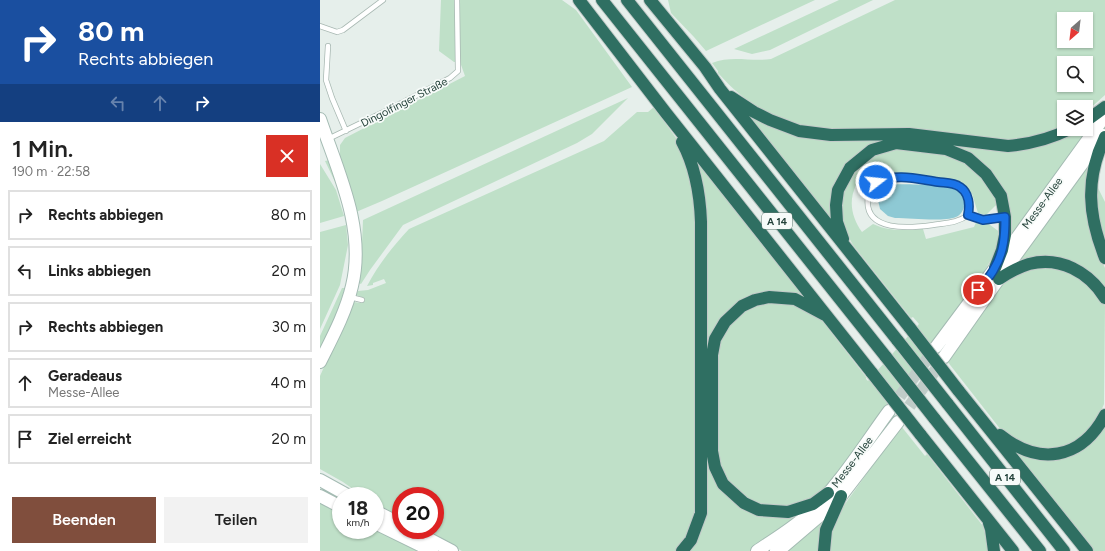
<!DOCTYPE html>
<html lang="de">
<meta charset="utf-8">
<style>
body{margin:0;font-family:Figtree,sans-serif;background:#f2f2f2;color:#222;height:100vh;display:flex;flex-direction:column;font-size:15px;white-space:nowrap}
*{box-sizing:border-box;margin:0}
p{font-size:13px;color:#767676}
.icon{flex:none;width:22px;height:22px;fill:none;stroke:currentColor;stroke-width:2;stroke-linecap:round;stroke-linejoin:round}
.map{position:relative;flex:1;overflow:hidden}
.sheet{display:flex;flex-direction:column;background:#fff;width:320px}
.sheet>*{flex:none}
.hud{background:#1a4fa0;color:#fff;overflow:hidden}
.needle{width:26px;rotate:208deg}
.fabs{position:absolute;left:737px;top:12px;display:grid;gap:8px}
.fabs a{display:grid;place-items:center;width:36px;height:36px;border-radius:0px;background:#fff;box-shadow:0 1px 3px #0004;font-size:20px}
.speed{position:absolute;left:12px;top:487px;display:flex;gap:8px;font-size:20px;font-weight:700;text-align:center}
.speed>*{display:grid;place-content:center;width:52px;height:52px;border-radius:50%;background:#fff;box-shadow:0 1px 3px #0004;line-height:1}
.speed small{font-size:10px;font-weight:400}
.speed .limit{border:6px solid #d22;background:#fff;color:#111}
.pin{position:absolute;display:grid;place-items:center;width:34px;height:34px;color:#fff;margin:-17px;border:2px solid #fff;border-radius:50%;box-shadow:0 1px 4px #0007}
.me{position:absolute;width:44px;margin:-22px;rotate:74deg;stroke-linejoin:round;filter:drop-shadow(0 0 3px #0008)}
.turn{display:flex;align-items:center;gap:14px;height:84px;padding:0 12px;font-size:18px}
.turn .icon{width:52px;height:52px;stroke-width:2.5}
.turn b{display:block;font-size:28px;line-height:34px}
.lanes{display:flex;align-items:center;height:38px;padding:0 12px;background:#0003;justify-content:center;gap:20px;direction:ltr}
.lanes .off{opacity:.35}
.round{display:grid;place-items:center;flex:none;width:42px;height:42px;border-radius:0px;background:#f2f2f2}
.headline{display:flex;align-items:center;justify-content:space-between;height:68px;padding:0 12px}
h1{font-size:24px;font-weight:600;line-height:30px}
.action{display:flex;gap:8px;margin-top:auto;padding:8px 12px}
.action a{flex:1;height:46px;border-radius:0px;background:#804e3d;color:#fff;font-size:16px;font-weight:600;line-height:46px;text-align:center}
.action a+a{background:#f2f2f2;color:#222}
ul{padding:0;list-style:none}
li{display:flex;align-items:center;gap:12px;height:50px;margin:0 8px 6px;padding:0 4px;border:2px solid #e0e0e0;border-radius:0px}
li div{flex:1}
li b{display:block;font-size:15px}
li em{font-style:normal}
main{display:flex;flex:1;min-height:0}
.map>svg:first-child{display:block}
.green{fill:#bfe0c8;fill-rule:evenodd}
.water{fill:#8ec9d4}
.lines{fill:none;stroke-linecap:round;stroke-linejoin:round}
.secondary-tunnel{stroke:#bfccc8;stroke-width:12;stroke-dasharray:12 6;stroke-linecap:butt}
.lane-casing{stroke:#a8b8b2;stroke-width:6}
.secondary-casing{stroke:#a4bbb3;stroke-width:14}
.highway-casing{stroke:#c2cac8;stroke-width:14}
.lane{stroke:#fff;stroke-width:4.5}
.secondary{stroke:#fff;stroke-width:12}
.highway{stroke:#2f6f62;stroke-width:12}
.highway-bridge-casing{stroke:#c2cac8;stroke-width:14;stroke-linecap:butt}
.highway-bridge{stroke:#2f6f62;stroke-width:12}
.route-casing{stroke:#114b97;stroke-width:10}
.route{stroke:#1a73e8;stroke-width:7}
.labels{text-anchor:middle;stroke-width:3.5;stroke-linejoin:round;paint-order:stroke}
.shield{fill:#f7fbf9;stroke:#637a73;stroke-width:1}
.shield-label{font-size:10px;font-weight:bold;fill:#24423a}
.street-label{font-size:11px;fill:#24423a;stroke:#f7fbf9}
</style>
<main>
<section class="sheet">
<div class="hud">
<div class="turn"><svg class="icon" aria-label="right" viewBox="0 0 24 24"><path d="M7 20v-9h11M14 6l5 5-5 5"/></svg><div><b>80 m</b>Rechts abbiegen</div></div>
<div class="lanes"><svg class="icon off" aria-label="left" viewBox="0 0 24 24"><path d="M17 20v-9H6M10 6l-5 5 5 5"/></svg><svg class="icon off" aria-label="ahead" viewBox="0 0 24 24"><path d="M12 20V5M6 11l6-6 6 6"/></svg><svg class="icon" aria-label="right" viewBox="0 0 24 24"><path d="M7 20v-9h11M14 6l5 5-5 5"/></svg></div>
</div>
<div class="headline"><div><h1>1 Min.</h1><p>190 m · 22:58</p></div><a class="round" style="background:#d93025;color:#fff"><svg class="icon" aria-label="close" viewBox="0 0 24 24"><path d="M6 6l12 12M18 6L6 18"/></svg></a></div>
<ul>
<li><svg class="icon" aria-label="right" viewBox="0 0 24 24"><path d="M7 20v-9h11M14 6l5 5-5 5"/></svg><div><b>Rechts abbiegen</b></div><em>80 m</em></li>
<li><svg class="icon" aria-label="left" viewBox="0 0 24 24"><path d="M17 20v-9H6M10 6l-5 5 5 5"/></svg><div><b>Links abbiegen</b></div><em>20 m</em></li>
<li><svg class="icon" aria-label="right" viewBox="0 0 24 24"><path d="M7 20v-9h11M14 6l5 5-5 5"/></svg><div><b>Rechts abbiegen</b></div><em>30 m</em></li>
<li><svg class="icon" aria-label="ahead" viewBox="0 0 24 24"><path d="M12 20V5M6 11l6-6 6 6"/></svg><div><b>Geradeaus</b><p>Messe-Allee</p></div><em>40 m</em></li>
<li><svg class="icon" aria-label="arrive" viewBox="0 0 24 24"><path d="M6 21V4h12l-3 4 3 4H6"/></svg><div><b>Ziel erreicht</b></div><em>20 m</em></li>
</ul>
<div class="action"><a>Beenden</a><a>Teilen</a></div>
</section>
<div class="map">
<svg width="785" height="551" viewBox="0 0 785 551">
<rect width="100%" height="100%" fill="#e6efeb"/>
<!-- green -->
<path class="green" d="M 121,0 L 242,0 L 256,10 L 312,87 L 62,201 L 36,212 L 20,161 L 20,145 L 25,138 L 145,76 L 140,62 L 134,62 L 119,51 Z
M 348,0 L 495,0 L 386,51 L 374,37 L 351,13 Z
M 519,0 L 553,0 L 450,50 L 432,54 L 414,49 Z
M 575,0 L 785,0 L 785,95 L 766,112 L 766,107 L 744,107 L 744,126 C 725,134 707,138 687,141 C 651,136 614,130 578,128 C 556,127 533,130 511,129 C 465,128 427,106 398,73 L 398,71 L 392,63 C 412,55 431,62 451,59 ZM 744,19 L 766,19 L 766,41 L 744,41 ZM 744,63 L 766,63 L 766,85 L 744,85 Z
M 308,98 L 272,134 L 257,143 L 83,225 L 50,270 L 41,284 L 39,283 L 41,267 L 43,220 Z
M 334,107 L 356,138 L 363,153 L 376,201 L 378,512 L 360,551 L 142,551 L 102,530 L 115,530 L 115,496 L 81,496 L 81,519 L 55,505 L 55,496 L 43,496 L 23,482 L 0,469 L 0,376 L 33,302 L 42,303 L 44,298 L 36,295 L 38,291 L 48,290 L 66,283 L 64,279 L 53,283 L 53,285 L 47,286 C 58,265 73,246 89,229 L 284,141 L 317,112 L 328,112 Z
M 423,111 L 456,126 L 574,137 L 647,145 L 750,133 L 758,129 L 766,129 L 766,124 L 778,116 L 687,245 L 672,174 L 593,140 L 528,166 L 515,224 Z
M 570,147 L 623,152 L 657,169 L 679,202 L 666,215 L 658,213 L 652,194 L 640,182 L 597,175 L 577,174 L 559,178 L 551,170 C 544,173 539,178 536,185 C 528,202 532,218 542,232 L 553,224 C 570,232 585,230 603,229 L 606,239 L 654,227 L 657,220 L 666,222 L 681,233 L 675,253 L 662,275 L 515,478 L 497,496 L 471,508 L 432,503 L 412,488 L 398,465 L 395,360 L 399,340 L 417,314 L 445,301 L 472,303 L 500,318 L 546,377 L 546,379 L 548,381 L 599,324 L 593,317 L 591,318 L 533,245 L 523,227 L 520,211 L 524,187 L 541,161 Z
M 371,153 L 492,304 L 451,293 L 396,330 L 388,451 L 416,502 L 483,512 L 445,542 L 430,551 L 368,551 L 380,528 L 385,247 Z
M 770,158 L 775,245 L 785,268 L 785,291 L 766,270 L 696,266 L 702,254 Z
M 10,160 L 18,188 L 5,161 Z
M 0,164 L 16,190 L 24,216 L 0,223 Z
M 775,182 L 785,202 L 785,247 L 781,237 Z
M 26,225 L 28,245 L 20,285 L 0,329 L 0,232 Z
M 722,266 L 752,271 L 782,297 L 785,306 L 784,404 L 775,425 L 755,442 L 731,450 L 703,446 L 681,430 L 627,361 L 677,290 L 691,278 L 702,271 Z
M 22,288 L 25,288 L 14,321 L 0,349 L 0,336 Z
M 785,424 L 785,551 L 773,551 L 695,453 L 696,452 L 727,458 Z
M 581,426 L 605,456 L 607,454 L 663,526 L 670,551 L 508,551 L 510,532 L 520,511 Z
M 0,503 L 21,513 L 21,530 L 55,530 L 99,551 L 0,551 Z
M 504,519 L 506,520 L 500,551 L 465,551 L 492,530 Z"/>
<!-- water -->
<path class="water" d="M 570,184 C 588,185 618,183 635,188 C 647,191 648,212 636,217 C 623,222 591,218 575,218 L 568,216 L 560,209 L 558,200 L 561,190 Z"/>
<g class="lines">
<!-- secondary-tunnel -->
<path class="secondary-tunnel" d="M 569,411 L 616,347
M 579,421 L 624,358"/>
<defs>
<path id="lane" d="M 0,26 L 17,32 L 23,30 L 63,0
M 8,46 L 6,80 L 12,98 L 26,131
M 8,139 L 72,108 L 130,78 L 138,71 L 137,0
M 648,215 C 650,205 649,194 641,187 C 634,182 625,183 617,182 C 597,178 566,169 552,189 C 550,191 548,194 548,197 C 543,233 591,228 613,225 C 626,223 638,223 648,215 L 663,220 L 684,217
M 30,297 L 42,300"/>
<path id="secondary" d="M 0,119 C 18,172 46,229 32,286 C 26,312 12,338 0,362
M 616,347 L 675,268 L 785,116
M 624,357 L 685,270 L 783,135
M 0,480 L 29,496
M 0,496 L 21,507
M 55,511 L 81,524
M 55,523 L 112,551
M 92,530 L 132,551
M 437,551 C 453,540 470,530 485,517 C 517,489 544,445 569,411
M 456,551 L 463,547 L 503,513 L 521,496 L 578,422"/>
<path id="highway" d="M 259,0 L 346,113 L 552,373
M 282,0 L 566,357
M 307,0 L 578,341
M 330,0 L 385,67 L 400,89 L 590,328
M 411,97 L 434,112 L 450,120 L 479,131 L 511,135 L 589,134 L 688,146 C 710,144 730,139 750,129
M 766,121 L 785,107
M 785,137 C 765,179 768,215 785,258
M 362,142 C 375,166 380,194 381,222 L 381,513 L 371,540 L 362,551
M 523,239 L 517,222 L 516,205 L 518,190 L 530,168 L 552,150 L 576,143 L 626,149 L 648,158 L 666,174 L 681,196 L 685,217 L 685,235 L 682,250 L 675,268
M 679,279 C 688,273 699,267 709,264 C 740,256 769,272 785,298
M 505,315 L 475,299 L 449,297 L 435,300 L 422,306 L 405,322 L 395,339 L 392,355 L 392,451 L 395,467 L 403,484 L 424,503 L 439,510 L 468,512 L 493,504 L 508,493
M 638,390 L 767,551
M 627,403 L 744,551
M 614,418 L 720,551
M 600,434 L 693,551
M 680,435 C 719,466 761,460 785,415
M 669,523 L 671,529 L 674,551
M 504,551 L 506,530 L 521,496"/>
</defs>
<!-- lane casing -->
<use href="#lane" class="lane-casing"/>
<!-- secondary casing -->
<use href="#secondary" class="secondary-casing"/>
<!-- highway casing -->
<use href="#highway" class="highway-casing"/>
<!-- lane -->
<use href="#lane" class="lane"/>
<!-- secondary -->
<use href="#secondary" class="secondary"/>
<!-- highway -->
<use href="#highway" class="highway"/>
<defs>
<path id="highway-bridge" d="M 590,328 L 638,390
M 578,341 L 627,403
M 566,357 L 614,418
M 552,373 L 600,434"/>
</defs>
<!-- highway-bridge casing -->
<use href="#highway-bridge" class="highway-bridge-casing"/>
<!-- highway-bridge -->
<use href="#highway-bridge" class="highway-bridge"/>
</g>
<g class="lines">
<defs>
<path id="route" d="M 556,182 C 577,173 597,179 618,182 C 625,183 633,182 640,187 C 649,193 650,205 648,215 L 663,220 L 685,217 C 685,235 684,252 675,267 C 671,276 664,283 658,290"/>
</defs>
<!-- route casing -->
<use href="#route" class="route-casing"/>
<!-- route -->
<use href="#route" class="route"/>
</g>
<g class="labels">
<!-- shield labels -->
<g class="shield">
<rect x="442" y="213" width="30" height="16" rx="3"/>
<rect x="670" y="469" width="30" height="16" rx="3"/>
</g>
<g class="shield-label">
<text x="457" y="225">A 14</text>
<text x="685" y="481">A 14</text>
</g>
<!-- street labels -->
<g class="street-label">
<text transform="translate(84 102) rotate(-27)" y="4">Dingolfinger Straße</text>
<text transform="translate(722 203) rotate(-54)" y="4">Messe-Allee</text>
<text transform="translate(532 462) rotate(-53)" y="4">Messe-Allee</text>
</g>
</g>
</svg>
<div class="fabs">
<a><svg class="needle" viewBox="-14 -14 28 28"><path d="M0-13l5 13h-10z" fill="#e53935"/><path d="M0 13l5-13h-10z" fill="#767676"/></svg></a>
<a><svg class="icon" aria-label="search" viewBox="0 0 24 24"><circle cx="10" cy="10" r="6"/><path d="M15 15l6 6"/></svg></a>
<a><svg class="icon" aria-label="layers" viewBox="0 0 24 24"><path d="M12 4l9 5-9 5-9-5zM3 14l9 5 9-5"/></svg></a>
</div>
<div class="speed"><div>18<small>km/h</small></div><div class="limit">20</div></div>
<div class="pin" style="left:658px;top:290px;background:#d93025"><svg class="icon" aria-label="arrive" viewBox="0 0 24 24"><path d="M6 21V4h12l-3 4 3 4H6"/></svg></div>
<svg class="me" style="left:556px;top:182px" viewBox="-20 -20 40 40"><circle r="17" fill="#1a73e8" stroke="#fff" stroke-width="3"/><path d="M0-11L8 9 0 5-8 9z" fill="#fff"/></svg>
</div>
</main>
